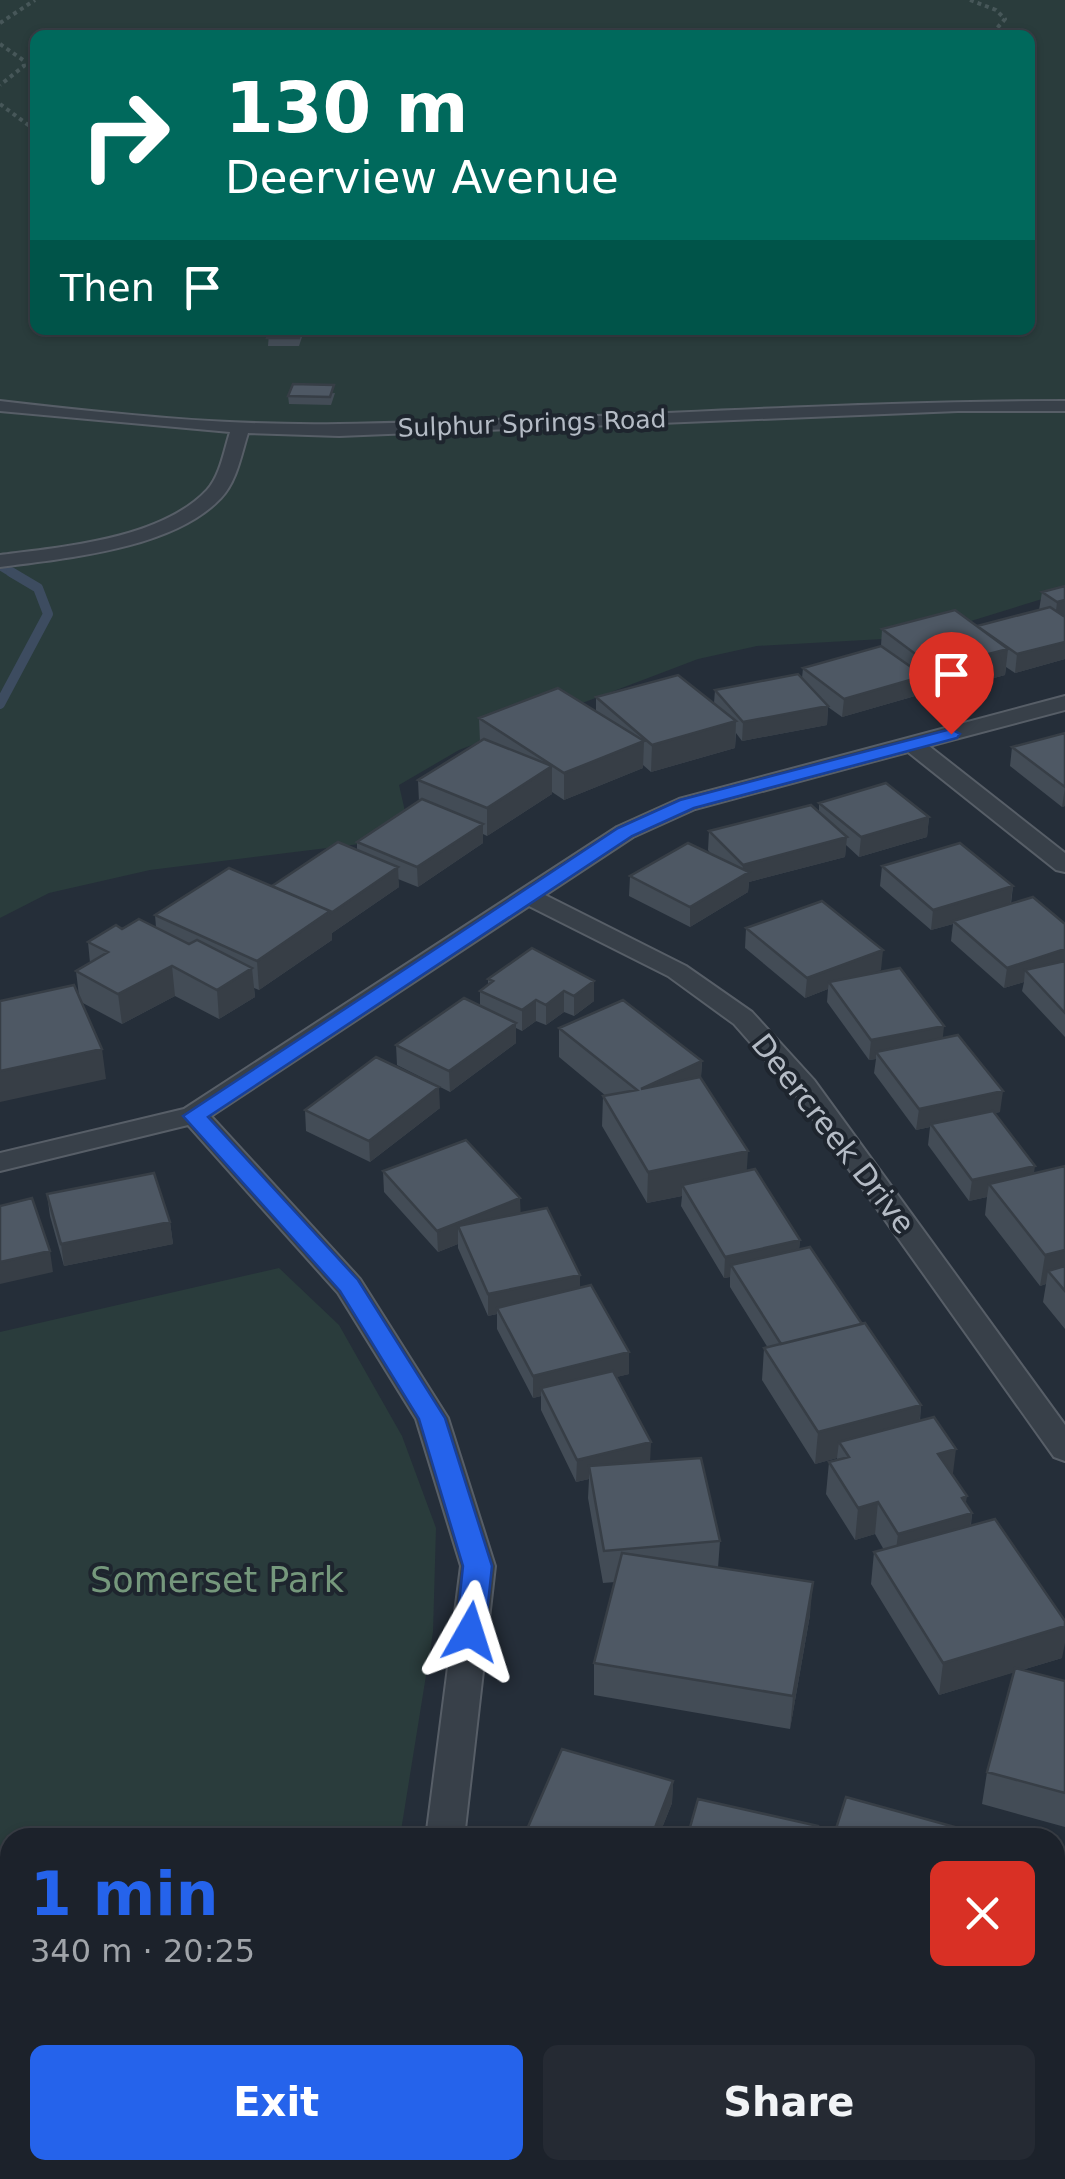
<!DOCTYPE html>
<meta charset="utf-8">
<style>
body{margin:0;font-family:"DejaVu Sans",sans-serif;background:#252a33;color:#f1f3f6;height:100vh;display:flex;flex-direction:column;font-size:38px;white-space:nowrap}
*{box-sizing:border-box;margin:0}
p{font-size:32px;color:#a0a4a9}
.icon{flex:none;width:55px;height:55px;fill:none;stroke:currentColor;stroke-width:2;stroke-linecap:round;stroke-linejoin:round}
.map{position:relative;flex:1;overflow:hidden}
.details{position:absolute;left:0px;top:1828px;width:1065px;height:352px;display:flex;flex-direction:column;background:#1c222b;border-radius:30px 30px 0 0;box-shadow:0 2px 8px #0004,0 0 0 2px #3a3f47}
.details>*{flex:none}
.top-card{position:absolute;left:30px;top:30px;width:1005px;height:305px;border-radius:15px;box-shadow:0 2px 8px #0004,0 0 0 2px #3a3f47;background:#00695c;color:#fff;overflow:hidden}
.pin{position:absolute;display:grid;place-items:center;width:85px;height:85px;color:#fff;margin:-102px -42px;border-radius:50% 50% 50% 0;rotate:-45deg;box-shadow:0 0 10px #0007}
.pin .icon{rotate:45deg}
.me{position:absolute;width:110px;margin:-55px;rotate:6deg;stroke-linejoin:round;filter:drop-shadow(0 0 8px #0008)}
.turn{display:flex;align-items:center;gap:35px;height:210px;padding:0 30px;font-size:45px}
.turn .icon{width:130px;height:130px;stroke-width:2.5}
.turn b{display:block;font-size:70px;line-height:85px}
.then{display:flex;align-items:center;height:95px;padding:0 30px;background:#0003;gap:20px;font-size:38px}
.round{display:grid;place-items:center;flex:none;width:105px;height:105px;border-radius:15px;background:#252a33}
.summary{display:flex;align-items:center;justify-content:space-between;height:170px;padding:0 30px}
h1{font-size:60px;font-weight:700;line-height:75px;color:#2563eb}
.button{display:flex;gap:20px;margin-top:auto;padding:20px 30px}
.button a{flex:1;height:115px;border-radius:15px;background:#2563eb;color:#fff;font-size:40px;font-weight:700;line-height:115px;text-align:center}
.button a+a{background:#252a33;color:#f1f3f6}
.map>svg:first-child{display:block}
.green{fill:#2a3c3c;fill-rule:evenodd}
.lines{fill:none;stroke-linecap:round;stroke-linejoin:round}
.stream-far1{stroke:#3d4c60;stroke-width:8}
.stream{stroke:#3d4c60;stroke-width:10}
.minor-casing{stroke:#575e67;stroke-width:4}
.path{stroke:#475759;stroke-width:4;stroke-dasharray:4 4;stroke-linecap:butt}
.minor{fill:#384049;fill-rule:evenodd}
.wall{fill:#434c56}
.shaded-wall{fill:#373e46}
.building{fill:#4e5864;stroke:#373e46;stroke-width:2.5}
.route{fill:#2563eb;stroke:#184099;stroke-width:2.5}
.labels{text-anchor:middle;stroke-width:8;stroke-linejoin:round;paint-order:stroke}
.far-street-label{font-size:25px;fill:#b4bbc5;stroke:#1e252e}
.street-label{font-size:30px;fill:#b4bbc5;stroke:#1e252e}
.near-park-label{font-size:35px;fill:#75987c;stroke:#1e252e}
</style>
<div class="map">
<svg width="1065" height="2179" viewBox="0 0 1065 2179">
<rect width="100%" height="100%" fill="#252e39"/>
<!-- green -->
<path class="green" d="M 0,0 L 1065,0 L 1065,592 L 919,637 L 757,646 L 698,659 L 459,750 L 399,785 L 407,820 L 376,842 L 150,870 L 49,893 L 0,918 ZM 35,35 L 1030,35 L 1030,330 L 35,330 Z
M 279,1268 L 339,1325 L 402,1436 L 436,1528 L 433,1632 L 400,1837 L 10,1838 L 10,1922 L 0,1923 L 0,1332 Z"/>
<g class="lines">
<!-- stream-far1 -->
<path class="stream-far1" d="M 0,566 L 15,575"/>
<!-- stream -->
<path class="stream" d="M 0,704 L 48,614 L 38,588 L 11,572"/>
<defs>
<path id="minor" d="M 0,401 C 112,414 226,426 339,424 C 581,421 823,401 1065,401 L 1065,411 L 958,411 L 339,436 L 248,433 C 241,455 237,481 221,498 C 173,549 67,558 0,567 L 0,555 C 63,547 161,539 207,490 C 220,476 224,451 230,432 L 0,411 Z
M 1065,696 L 1065,710 L 929,746 L 1065,853 L 1065,872 L 1056,870 L 908,752 L 695,809 L 633,837 L 545,895 L 686,966 L 752,1012 L 814,1080 L 1065,1425 L 1065,1461 L 1054,1457 L 794,1092 L 734,1024 L 668,976 L 529,906 L 211,1116 L 360,1279 L 448,1418 L 495,1566 L 464,1838 L 426,1838 L 461,1566 L 416,1419 L 338,1293 L 188,1125 L 0,1171 L 0,1153 L 184,1109 L 617,827 L 679,799 Z
M 10,1937 L 10,1971 L 0,1974 L 0,1940 Z
M 1055,2117 L 1065,2121 L 1065,2159 L 1055,2155 Z"/>
</defs>
<!-- minor casing -->
<use href="#minor" class="minor-casing"/>
<!-- path -->
<path class="path" d="M 970,0 L 996,10 L 1005,19 L 991,35
M 0,23 L 35,0
M 0,44 L 23,60 L 24,66 L 0,85
M 0,104 L 35,130"/>
<!-- minor -->
<use href="#minor" class="minor"/>
</g>
<!-- wall -->
<path class="wall" d="M 243,330 L 302,330 L 303,334 L 299,346 L 268,346 L 269,333 L 258,336 Z
M 335,393 L 331,405 L 289,404 L 288,396 Z
M 1065,586 L 1065,659 L 1015,673 L 1006,667 L 1005,675 L 931,695 L 922,688 L 922,694 L 842,717 L 828,707 L 827,725 L 742,741 L 736,733 L 735,748 L 651,772 L 643,765 L 643,768 L 564,800 L 552,792 L 552,794 L 487,836 L 483,834 L 483,843 L 418,887 L 398,879 L 399,887 L 332,933 L 332,940 L 259,990 L 254,988 L 255,997 L 219,1019 L 175,996 L 122,1024 L 81,1002 L 106,1079 L 79,996 L 76,971 L 90,963 L 88,942 L 122,929 L 156,927 L 155,915 L 272,886 L 357,850 L 357,842 L 419,802 L 418,780 L 480,742 L 479,718 L 596,711 L 596,697 L 714,703 L 715,690 L 802,678 L 803,668 L 881,646 L 882,629 L 977,626 L 1039,610 L 1042,592 Z
M 1065,733 L 1065,806 L 1062,807 L 1010,766 L 1012,747 Z
M 819,803 L 929,817 L 927,837 L 859,857 L 846,845 L 845,857 L 749,882 L 748,892 L 690,927 L 629,896 L 630,876 L 711,854 L 708,850 L 709,831 L 819,812 Z
M 882,866 L 1013,886 L 1011,904 L 1065,924 L 1065,1037 L 1022,991 L 1024,982 L 1004,988 L 951,941 L 953,924 L 931,930 L 880,886 Z
M 746,928 L 881,970 L 871,973 L 943,1038 L 1000,1112 L 995,1113 L 1034,1173 L 1065,1166 L 1065,1329 L 1043,1302 L 1046,1284 L 1040,1286 L 985,1215 L 987,1197 L 969,1201 L 928,1145 L 930,1127 L 916,1130 L 874,1073 L 876,1059 L 869,1060 L 827,1002 L 828,989 L 805,998 L 745,948 Z
M 488,979 L 594,981 L 594,1001 L 574,1016 L 564,1012 L 546,1025 L 536,1021 L 522,1031 L 516,1028 L 516,1043 L 450,1092 L 397,1065 L 396,1045 L 480,1006 L 480,991 L 488,985 Z
M 559,1028 L 702,1061 L 701,1078 L 747,1171 L 800,1240 L 799,1249 L 862,1324 L 921,1405 L 920,1421 L 952,1475 L 966,1504 L 972,1513 L 971,1525 L 1062,1658 L 1022,1670 L 1065,1681 L 1065,1827 L 982,1804 L 987,1772 L 1014,1672 L 939,1695 L 871,1584 L 874,1552 L 884,1550 L 875,1534 L 855,1540 L 826,1494 L 829,1462 L 837,1460 L 837,1458 L 815,1464 L 762,1380 L 764,1348 L 768,1348 L 730,1287 L 730,1277 L 724,1278 L 681,1206 L 682,1196 L 647,1203 L 602,1126 L 603,1096 L 606,1096 L 559,1057 Z
M 440,1108 L 370,1162 L 306,1131 L 305,1110 Z
M 383,1171 L 521,1214 L 580,1275 L 580,1288 L 629,1352 L 629,1374 L 616,1377 L 650,1462 L 720,1541 L 718,1568 L 810,1615 L 790,1729 L 594,1695 L 594,1663 L 615,1582 L 603,1583 L 588,1498 L 589,1479 L 576,1482 L 541,1410 L 541,1396 L 533,1398 L 497,1329 L 497,1314 L 488,1316 L 458,1248 L 458,1244 L 438,1252 L 384,1192 Z
M 47,1194 L 170,1222 L 173,1244 L 64,1266 L 50,1216 Z
M 673,1781 L 672,1803 L 658,1838 L 528,1838 L 528,1827 Z
M 1055,1905 L 1065,1908 L 1065,2015 L 1055,2012 Z
M 15,2170 L 72,2170 L 21,2179 L 17,2179 Z
M 371,2170 L 469,2170 L 467,2179 L 410,2179 Z
M 486,2170 L 643,2170 L 640,2179 L 487,2179 Z"/>
<!-- shaded-wall -->
<path class="shaded-wall" d="M 258,330 L 277,330 L 258,336 Z
M 1065,600 L 1065,618 L 1055,620 L 1057,602 Z
M 1065,642 L 1065,659 L 1015,673 L 1017,654 Z
M 1008,649 L 1005,675 L 931,695 L 934,668 Z
M 924,676 L 922,694 L 842,717 L 844,699 Z
M 828,706 L 827,725 L 742,741 L 743,722 Z
M 736,721 L 735,748 L 651,772 L 652,745 Z
M 644,741 L 643,768 L 564,800 L 564,773 Z
M 552,766 L 552,794 L 487,836 L 487,808 Z
M 1065,787 L 1065,806 L 1062,807 Z
M 929,817 L 927,837 L 859,857 L 861,837 Z
M 483,824 L 483,843 L 418,887 L 417,867 Z
M 847,837 L 845,857 L 749,882 L 748,892 L 690,927 L 690,907 L 742,876 L 743,865 Z
M 398,867 L 399,887 L 332,933 L 332,940 L 259,990 L 257,961 Z
M 1013,886 L 1010,906 L 953,921 L 953,924 L 931,930 L 933,910 Z
M 1065,949 L 1065,969 L 1025,970 L 1024,982 L 1004,988 L 1007,968 Z
M 883,950 L 881,970 L 833,988 L 829,982 L 828,989 L 805,998 L 807,978 Z
M 172,966 L 175,996 L 122,1024 L 118,994 Z
M 252,968 L 255,997 L 219,1019 L 217,990 Z
M 594,981 L 594,1001 L 574,1016 L 574,996 Z
M 564,991 L 564,1012 L 546,1025 L 546,1005 Z
M 536,1000 L 536,1021 L 522,1031 L 522,1010 Z
M 516,1023 L 516,1043 L 450,1092 L 449,1071 Z
M 944,1026 L 942,1046 L 876,1052 L 876,1059 L 869,1060 L 871,1040 Z
M 102,1049 L 106,1079 L 0,1102 L 0,1071 Z
M 702,1061 L 700,1090 L 641,1089 Z
M 439,1087 L 440,1108 L 370,1162 L 369,1141 Z
M 1003,1091 L 1000,1112 L 933,1127 L 931,1124 L 930,1127 L 916,1130 L 919,1109 Z
M 748,1151 L 746,1182 L 682,1185 L 682,1196 L 647,1203 L 648,1172 Z
M 1035,1166 L 1032,1187 L 989,1184 L 987,1197 L 969,1201 L 972,1180 Z
M 520,1198 L 521,1220 L 458,1226 L 458,1244 L 438,1252 L 437,1231 Z
M 170,1222 L 173,1244 L 64,1266 L 61,1244 Z
M 800,1240 L 798,1262 L 731,1265 L 730,1277 L 724,1278 L 725,1257 Z
M 1065,1250 L 1065,1280 L 1048,1271 L 1046,1284 L 1040,1286 L 1045,1255 Z
M 50,1251 L 53,1272 L 0,1284 L 0,1262 Z
M 580,1275 L 580,1297 L 497,1308 L 497,1314 L 488,1316 L 488,1294 Z
M 629,1352 L 629,1374 L 545,1395 L 541,1388 L 541,1396 L 533,1398 L 533,1376 Z
M 921,1405 L 918,1437 L 839,1442 L 837,1458 L 815,1464 L 818,1432 Z
M 651,1442 L 650,1464 L 589,1466 L 589,1479 L 576,1482 L 577,1460 Z
M 956,1449 L 952,1481 L 938,1454 Z
M 967,1496 L 964,1515 L 972,1513 L 968,1545 L 894,1566 L 898,1534 Z
M 878,1502 L 875,1534 L 855,1540 L 858,1508 Z
M 813,1582 L 810,1615 L 790,1729 L 793,1696 Z
M 1065,1626 L 1065,1643 L 1062,1658 L 939,1695 L 943,1663 Z
M 673,1781 L 672,1803 L 658,1838 L 651,1838 Z
M 462,2170 L 469,2170 L 467,2179 L 463,2179 Z
M 637,2170 L 643,2170 L 640,2179 L 634,2179 Z"/>
<!-- building -->
<path class="building" d="M 270,330 L 301,330 L 299,338 L 267,338 Z
M 293,384 L 334,385 L 330,397 L 288,396 Z
M 1065,586 L 1065,600 L 1057,602 L 1042,592 Z
M 1050,607 L 1065,617 L 1065,642 L 1017,654 L 977,626 Z
M 955,610 L 1008,649 L 934,668 L 882,629 Z
M 881,646 L 924,676 L 844,699 L 803,668 Z
M 798,674 L 828,706 L 743,722 L 715,690 Z
M 678,675 L 736,721 L 652,745 L 596,697 Z
M 558,688 L 644,741 L 564,773 L 479,718 Z
M 1065,733 L 1065,787 L 1012,747 Z
M 484,739 L 552,766 L 487,808 L 418,780 Z
M 886,783 L 929,817 L 861,837 L 819,803 Z
M 422,799 L 483,824 L 417,867 L 357,842 Z
M 811,805 L 847,837 L 743,865 L 709,831 Z
M 338,842 L 398,867 L 331,913 L 330,911 L 272,886 Z
M 688,843 L 749,872 L 690,907 L 630,876 Z
M 960,843 L 1013,886 L 933,910 L 882,866 Z
M 229,868 L 330,911 L 257,961 L 155,915 Z
M 1033,897 L 1065,924 L 1065,949 L 1007,968 L 953,921 Z
M 822,901 L 883,950 L 807,978 L 746,928 Z
M 139,919 L 189,944 L 197,940 L 252,968 L 217,990 L 172,966 L 118,994 L 76,971 L 108,952 L 88,942 L 116,925 L 122,929 Z
M 532,948 L 594,981 L 574,996 L 564,991 L 546,1005 L 536,1000 L 522,1010 L 480,991 L 493,981 L 488,979 Z
M 1065,961 L 1065,1013 L 1025,970 Z
M 900,968 L 944,1026 L 871,1040 L 829,982 Z
M 74,985 L 102,1049 L 0,1071 L 0,1001 Z
M 464,998 L 516,1023 L 449,1071 L 396,1045 Z
M 623,1000 L 702,1061 L 641,1089 L 700,1077 L 748,1151 L 648,1172 L 603,1096 L 637,1090 L 559,1028 Z
M 958,1035 L 1003,1091 L 919,1109 L 876,1052 Z
M 376,1057 L 439,1087 L 369,1141 L 305,1110 Z
M 993,1111 L 1035,1166 L 972,1180 L 931,1124 Z
M 466,1140 L 520,1198 L 437,1231 L 383,1171 Z
M 1065,1166 L 1065,1250 L 1045,1255 L 989,1184 Z
M 755,1169 L 800,1240 L 725,1257 L 682,1185 Z
M 154,1173 L 170,1222 L 61,1244 L 47,1194 Z
M 32,1198 L 50,1251 L 0,1262 L 0,1206 Z
M 547,1208 L 580,1275 L 488,1294 L 458,1226 Z
M 810,1247 L 862,1324 L 781,1344 L 731,1265 Z
M 1065,1266 L 1065,1291 L 1048,1271 Z
M 591,1285 L 629,1352 L 533,1376 L 497,1308 Z
M 865,1323 L 921,1405 L 818,1432 L 764,1348 Z
M 613,1371 L 651,1442 L 577,1460 L 541,1388 Z
M 934,1417 L 956,1449 L 938,1454 L 967,1496 L 962,1498 L 972,1513 L 898,1534 L 878,1502 L 858,1508 L 829,1462 L 849,1457 L 839,1442 Z
M 701,1458 L 720,1541 L 604,1551 L 589,1466 Z
M 995,1519 L 1065,1621 L 1065,1626 L 943,1663 L 874,1552 Z
M 622,1553 L 813,1582 L 793,1696 L 594,1663 Z
M 1015,1668 L 1065,1681 L 1065,1793 L 987,1772 Z
M 562,1749 L 673,1781 L 651,1838 L 562,1838 L 528,1827 Z
M 846,1797 L 969,1831 L 968,1838 L 833,1838 Z
M 698,1799 L 818,1826 L 816,1838 L 687,1838 Z
M 1055,1905 L 1065,1908 L 1065,1991 L 1055,1988 Z
M 8,2062 L 10,2062 L 10,2104 Z
M 497,2170 L 637,2170 L 634,2179 L 526,2179 Z
M 653,2170 L 789,2170 L 797,2173 L 795,2179 L 650,2179 Z"/>
<!-- route -->
<path class="route" d="M 951,729 L 960,734 L 957,738 L 694,808 L 632,836 L 208,1117 L 358,1280 L 445,1418 L 492,1566 L 485,1632 L 480,1640 L 470,1643 L 460,1640 L 456,1632 L 463,1566 L 419,1419 L 340,1291 L 183,1116 L 618,828 L 680,800 Z"/>
<g class="labels">
<!-- far-street labels -->
<g class="far-street-label">
<text transform="translate(532 423) rotate(-2)" y="9">Sulphur Springs Road</text>
</g>
<!-- street labels -->
<g class="street-label">
<text transform="translate(833 1134) rotate(52)" y="10">Deercreek Drive</text>
</g>
<!-- near-park labels -->
<g class="near-park-label">
<text x="217" y="1592">Somerset Park</text>
</g>
</g>
</svg>
<div class="pin" style="left:951px;top:734px;background:#d93025"><svg class="icon" aria-label="arrive" viewBox="0 0 24 24"><path d="M6 21V4h12l-3 4 3 4H6"/></svg></div>
<svg class="me" style="left:470px;top:1632px" viewBox="-20 -20 40 40"><path d="M0-17L14 15 0 8-14 15z" fill="#2563eb" stroke="#fff" stroke-width="4"/></svg>
<div class="top-card">
<div class="turn"><svg class="icon" aria-label="right" viewBox="0 0 24 24"><path d="M7 20v-9h11M14 6l5 5-5 5"/></svg><div><b>130 m</b>Deerview Avenue</div></div>
<div class="then">Then<svg class="icon" aria-label="arrive" viewBox="0 0 24 24"><path d="M6 21V4h12l-3 4 3 4H6"/></svg></div>
</div>
<section class="details">
<div class="summary"><div><h1>1 min</h1><p>340 m · 20:25</p></div><a class="round" style="background:#d93025;color:#fff"><svg class="icon" aria-label="close" viewBox="0 0 24 24"><path d="M6 6l12 12M18 6L6 18"/></svg></a></div>
<div class="button"><a>Exit</a><a>Share</a></div>
</section>
</div>
